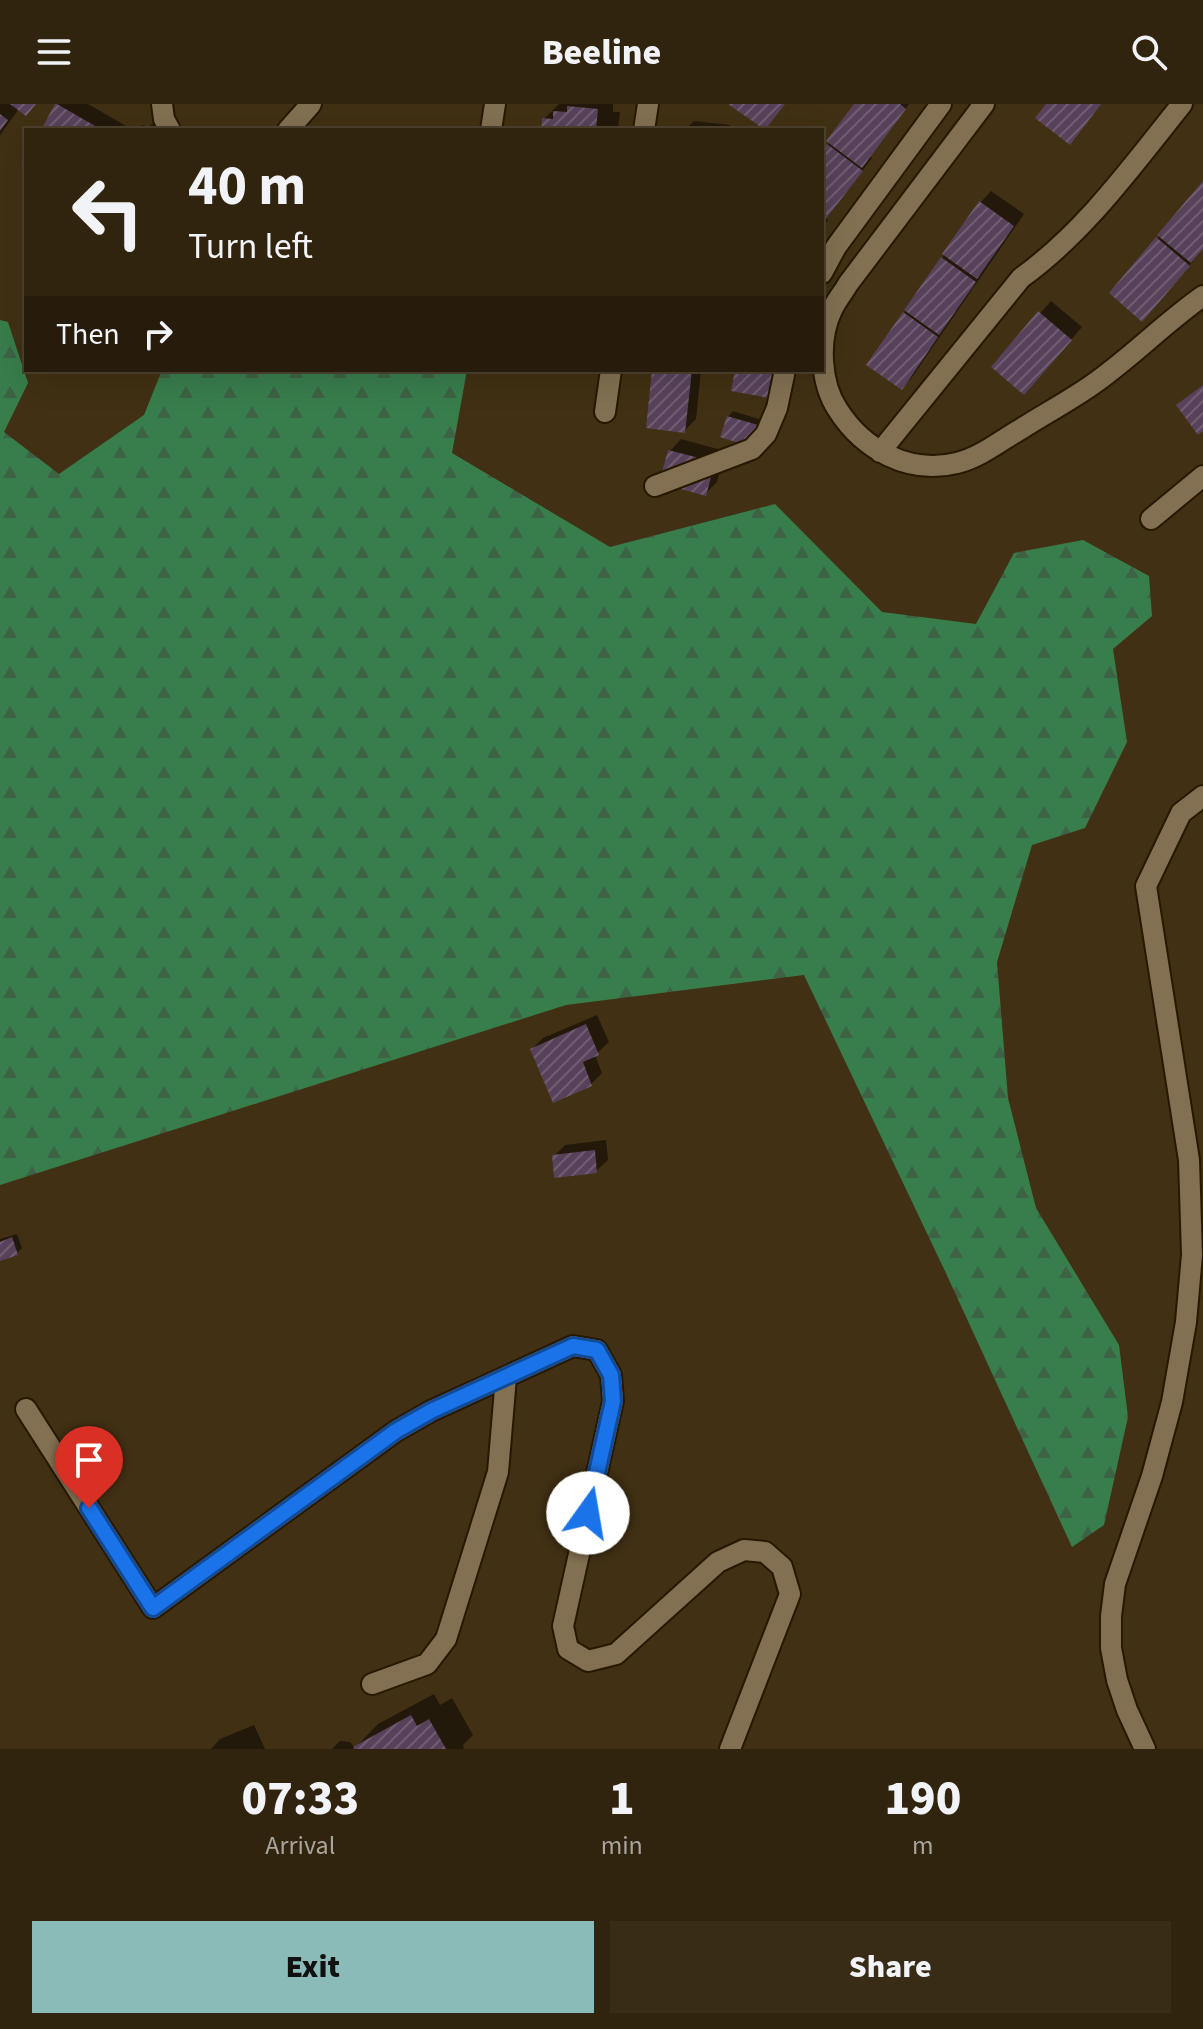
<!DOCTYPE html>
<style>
body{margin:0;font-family:"Source Sans 3",sans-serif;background:#392c17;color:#f1f3f6;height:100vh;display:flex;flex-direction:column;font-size:30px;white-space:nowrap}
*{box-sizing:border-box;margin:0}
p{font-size:26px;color:#a8a49e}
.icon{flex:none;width:44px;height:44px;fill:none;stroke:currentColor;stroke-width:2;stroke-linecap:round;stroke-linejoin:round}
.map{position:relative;height:1645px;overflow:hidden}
.side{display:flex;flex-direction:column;background:#31240e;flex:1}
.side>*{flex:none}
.banner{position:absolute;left:24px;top:24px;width:800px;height:244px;border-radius:0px;box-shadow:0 8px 32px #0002,0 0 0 2px #4c412e;background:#31240e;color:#f1f3f6;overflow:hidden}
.pin{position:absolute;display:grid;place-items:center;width:68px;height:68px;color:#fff;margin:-82px -34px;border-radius:50% 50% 50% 0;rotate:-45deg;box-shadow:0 0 8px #0007}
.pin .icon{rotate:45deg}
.me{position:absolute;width:88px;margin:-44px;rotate:13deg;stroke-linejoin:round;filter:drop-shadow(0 0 6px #0008)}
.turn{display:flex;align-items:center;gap:28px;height:168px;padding:0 32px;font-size:36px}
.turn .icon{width:104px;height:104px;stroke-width:2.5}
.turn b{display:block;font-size:56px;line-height:68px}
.then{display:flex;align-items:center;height:76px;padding:0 32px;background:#0003;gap:16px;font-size:30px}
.eta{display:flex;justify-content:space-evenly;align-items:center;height:136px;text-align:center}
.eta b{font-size:48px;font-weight:800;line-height:56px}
.action{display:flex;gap:16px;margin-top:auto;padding:16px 32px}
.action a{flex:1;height:92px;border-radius:0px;background:#8bbbb9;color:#111;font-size:32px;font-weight:800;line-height:92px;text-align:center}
.action a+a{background:#392c17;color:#f1f3f6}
header{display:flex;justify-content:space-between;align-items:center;height:104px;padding:0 32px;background:#31240e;font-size:36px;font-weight:800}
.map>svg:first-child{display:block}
.forest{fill:url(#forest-firs)}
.shadow{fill:#0007}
.building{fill:url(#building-hatch)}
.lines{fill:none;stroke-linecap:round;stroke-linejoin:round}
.minor-casing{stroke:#271800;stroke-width:24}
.minor{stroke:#837052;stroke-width:20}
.route-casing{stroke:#114b97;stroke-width:20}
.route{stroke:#1a73e8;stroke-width:14}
</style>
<header><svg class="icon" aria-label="menu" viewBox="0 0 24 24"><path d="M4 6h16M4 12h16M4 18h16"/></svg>Beeline<svg class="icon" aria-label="search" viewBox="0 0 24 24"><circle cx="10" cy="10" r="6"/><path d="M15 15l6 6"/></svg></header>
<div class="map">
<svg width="1203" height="1645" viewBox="0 0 1203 1645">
<defs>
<pattern id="forest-firs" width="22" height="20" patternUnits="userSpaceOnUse" patternTransform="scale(2)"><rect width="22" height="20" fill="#387d4c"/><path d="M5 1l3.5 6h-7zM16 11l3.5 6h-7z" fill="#3d6245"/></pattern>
<pattern id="building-hatch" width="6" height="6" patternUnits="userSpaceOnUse" patternTransform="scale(2)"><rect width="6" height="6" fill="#58425b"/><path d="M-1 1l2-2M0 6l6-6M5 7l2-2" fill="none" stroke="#705d71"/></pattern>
</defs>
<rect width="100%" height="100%" fill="#413013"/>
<!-- forest -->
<path class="forest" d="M 0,216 L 8,218 L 28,279 L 4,328 L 59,370 L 144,311 L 162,266 L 467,266 L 452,349 L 610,443 L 775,400 L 882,508 L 976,520 L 1014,449 L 1083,436 L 1149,472 L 1152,512 L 1113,545 L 1127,638 L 1085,724 L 1032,741 L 997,858 L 1008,994 L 1036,1104 L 1119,1241 L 1128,1313 L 1104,1421 L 1072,1443 L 944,1165 L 804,871 L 566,901 L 0,1081 Z"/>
<!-- shadow -->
<path class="shadow" d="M 0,0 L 35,0 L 19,5 L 0,31 Z
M 58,0 L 88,0 L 133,26 L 43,26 Z
M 559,0 L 613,0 L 613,8 L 620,8 L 618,26 L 543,26 L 544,15 Z
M 855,0 L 909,0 L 870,52 L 872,54 L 826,115 L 828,116 L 822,124 L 822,49 Z
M 155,17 L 170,26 L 137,26 L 142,21 L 149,23 Z
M 694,17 L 730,21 L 730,26 L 685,26 Z
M 1203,80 L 1203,144 L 1200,149 L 1153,204 L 1112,189 Z
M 991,87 L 1024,110 L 913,272 L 902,284 L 904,209 L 980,99 Z
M 1051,197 L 1082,223 L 1035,278 L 993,262 Z
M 654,266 L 701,266 L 696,315 L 684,327 Z
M 737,266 L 793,266 L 734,285 Z
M 733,307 L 762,316 L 756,335 L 728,313 Z
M 681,335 L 725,347 L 717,378 L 706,389 L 670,347 Z
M 597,911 L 609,938 L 595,951 L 602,969 L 591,980 L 532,945 L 543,934 Z
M 606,1036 L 608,1056 L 596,1067 L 554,1052 L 565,1041 Z
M 17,1130 L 22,1144 L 17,1149 L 0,1155 L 0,1135 Z
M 434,1590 L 440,1601 L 452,1594 L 473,1631 L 463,1641 L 464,1645 L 332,1645 L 340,1637 L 350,1638 L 355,1644 L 378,1620 Z
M 254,1621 L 265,1645 L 211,1645 L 220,1635 Z"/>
<!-- building -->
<path class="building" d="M 10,0 L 36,0 L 26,12 Z
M 55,0 L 57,0 L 102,26 L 41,26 Z
M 728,0 L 785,0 L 765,26 Z
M 854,0 L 900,0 L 906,5 L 862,64 L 826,37 Z
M 1046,0 L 1101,0 L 1070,41 L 1035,14 Z
M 567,2 L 598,5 L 596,26 L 541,26 L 542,14 L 553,15 L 553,7 L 567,8 Z
M 0,10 L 8,16 L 0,27 Z
M 827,40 L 863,67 L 822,120 L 822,46 Z
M 1203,77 L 1203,145 L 1191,159 L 1157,131 Z
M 979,97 L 1014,122 L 977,175 L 942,150 Z
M 1156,133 L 1190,162 L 1142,218 L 1109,189 Z
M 941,153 L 976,178 L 939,231 L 904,206 Z
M 1038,207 L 1072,236 L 1024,291 L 991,263 Z
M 903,208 L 938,233 L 902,286 L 866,261 Z
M 652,266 L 692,266 L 685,329 L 646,324 Z
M 735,266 L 784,269 L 780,296 L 731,287 Z
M 1203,281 L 1203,327 L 1198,331 L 1176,301 Z
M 727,312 L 758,321 L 751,343 L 720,333 Z
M 668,346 L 715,358 L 706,392 L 659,379 Z
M 586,920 L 599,951 L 583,958 L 592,982 L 553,999 L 530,945 Z
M 595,1046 L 597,1069 L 554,1074 L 552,1051 Z
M 12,1133 L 18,1151 L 0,1157 L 0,1138 Z
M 411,1611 L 417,1622 L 429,1615 L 446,1645 L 354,1645 L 353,1643 Z"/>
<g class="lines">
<defs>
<path id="minor" d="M 162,0 L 164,15 L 170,26
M 984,0 L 848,180 C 843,189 836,197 832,206 C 818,235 820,279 838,306 C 863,345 908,371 957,359 C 981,353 1000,337 1021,325 C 1043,311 1067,298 1089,283 C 1129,256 1163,220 1203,192
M 288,26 L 311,0
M 491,26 L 495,0
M 644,26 L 648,0
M 822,169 L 836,143 L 941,0
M 605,308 L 611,266
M 880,348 L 1021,174 C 1086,127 1132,62 1182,0
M 655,382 L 752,345 L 766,330 L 777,304 L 785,266
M 1151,415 L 1203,372
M 26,1305 L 153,1504 L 396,1327 L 431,1307 L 573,1242 L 597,1246 L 611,1271 L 613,1297 L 563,1522 L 568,1545 L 588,1557 L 616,1550 L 718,1458 L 744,1446 L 765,1448 L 782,1463 L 790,1490 L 730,1645
M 372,1580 L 427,1560 L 446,1535 L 498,1368 L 506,1273
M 1145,1645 L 1127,1606 L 1117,1576 L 1111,1544 L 1111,1512 L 1115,1480 L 1152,1372 L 1172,1298 L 1186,1218 L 1192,1151 L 1189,1056 L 1146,782 L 1181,709 L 1203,692"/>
</defs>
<!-- minor casing -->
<use href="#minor" class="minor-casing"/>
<!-- minor -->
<use href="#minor" class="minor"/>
</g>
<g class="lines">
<defs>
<path id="route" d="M 89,1404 L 153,1504 L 396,1327 L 431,1307 L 573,1242 L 597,1246 L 611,1271 L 613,1297 L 588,1409"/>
</defs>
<!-- route casing -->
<use href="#route" class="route-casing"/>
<!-- route -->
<use href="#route" class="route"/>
</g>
</svg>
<div class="pin" style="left:89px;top:1404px;background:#d93025"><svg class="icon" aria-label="arrive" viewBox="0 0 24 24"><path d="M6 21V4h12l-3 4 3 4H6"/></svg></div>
<svg class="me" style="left:588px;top:1409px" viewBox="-20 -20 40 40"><circle r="19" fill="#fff"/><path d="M0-13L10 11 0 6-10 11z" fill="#1a73e8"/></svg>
<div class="banner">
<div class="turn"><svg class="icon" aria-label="left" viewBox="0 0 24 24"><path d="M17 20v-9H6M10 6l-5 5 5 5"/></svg><div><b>40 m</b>Turn left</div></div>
<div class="then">Then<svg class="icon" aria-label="right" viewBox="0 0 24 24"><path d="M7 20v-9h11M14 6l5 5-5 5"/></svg></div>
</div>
</div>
<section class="side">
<div class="eta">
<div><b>07:33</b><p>Arrival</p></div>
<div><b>1</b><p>min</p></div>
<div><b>190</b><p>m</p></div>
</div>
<div class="action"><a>Exit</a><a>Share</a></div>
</section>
